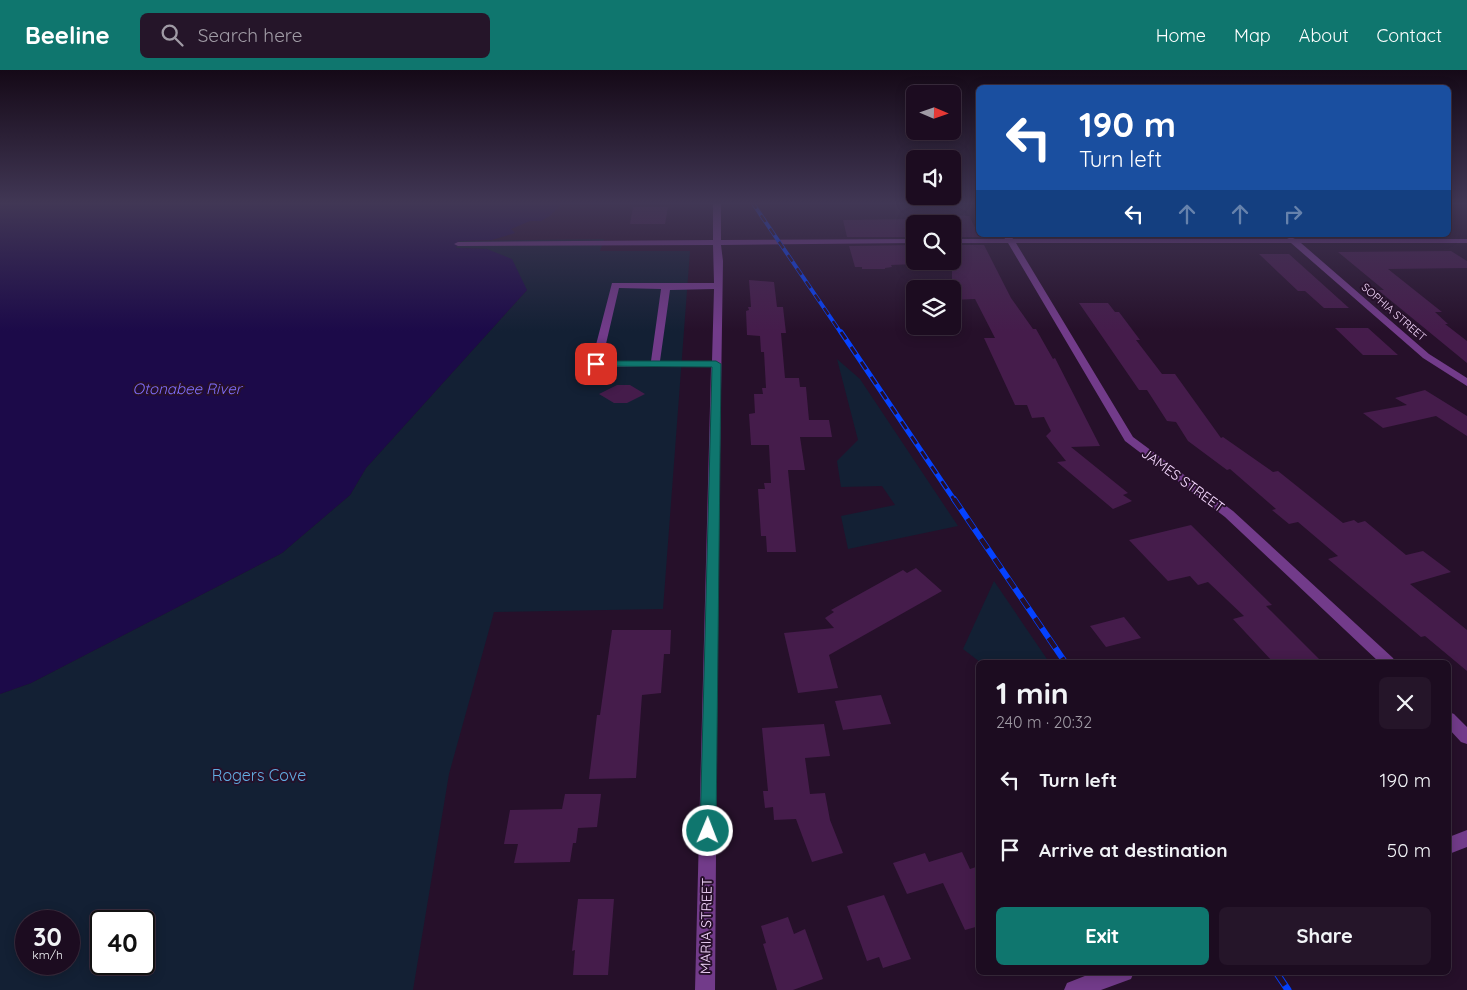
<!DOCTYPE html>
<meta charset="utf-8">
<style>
body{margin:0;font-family:Quicksand,sans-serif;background:#251529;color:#f1f3f6;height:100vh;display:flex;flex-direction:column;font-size:19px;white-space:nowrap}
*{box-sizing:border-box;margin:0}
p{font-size:16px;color:#a09ba5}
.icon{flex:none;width:28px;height:28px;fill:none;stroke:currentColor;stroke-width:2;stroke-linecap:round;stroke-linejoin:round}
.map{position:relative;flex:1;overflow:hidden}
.drawer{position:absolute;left:976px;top:590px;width:475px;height:315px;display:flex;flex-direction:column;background:#1c0c20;border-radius:8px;box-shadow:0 2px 12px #0003,0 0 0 1px #3a2c3e}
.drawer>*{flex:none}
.top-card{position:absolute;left:976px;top:15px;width:475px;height:152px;border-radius:8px;box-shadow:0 2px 12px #0003,0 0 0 1px #3a2c3e;background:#1a4fa0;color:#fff;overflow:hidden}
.needle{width:32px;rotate:92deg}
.fabs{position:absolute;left:906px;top:15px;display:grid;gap:10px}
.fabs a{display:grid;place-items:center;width:55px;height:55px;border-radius:8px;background:#1c0c20;box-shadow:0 2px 12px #0003,0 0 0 1px #3a2c3e;font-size:25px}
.speed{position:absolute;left:15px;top:840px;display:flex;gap:10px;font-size:25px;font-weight:700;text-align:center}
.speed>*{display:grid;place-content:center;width:65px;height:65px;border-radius:50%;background:#1c0c20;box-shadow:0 2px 12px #0003,0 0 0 1px #3a2c3e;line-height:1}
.speed small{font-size:12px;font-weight:400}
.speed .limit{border:2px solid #111;border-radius:8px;background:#fff;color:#111}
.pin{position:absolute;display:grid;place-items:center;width:42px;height:42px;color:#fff;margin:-21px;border-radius:10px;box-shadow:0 2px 8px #0006}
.me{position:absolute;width:55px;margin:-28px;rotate:1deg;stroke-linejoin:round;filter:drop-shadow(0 0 4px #0008)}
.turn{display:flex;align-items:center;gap:18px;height:105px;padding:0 20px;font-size:22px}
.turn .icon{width:65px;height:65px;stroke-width:2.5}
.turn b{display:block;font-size:35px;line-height:42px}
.lanes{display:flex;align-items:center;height:48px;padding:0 20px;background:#0003;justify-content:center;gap:25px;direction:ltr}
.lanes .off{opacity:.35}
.round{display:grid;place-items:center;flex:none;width:52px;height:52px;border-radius:8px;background:#251529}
.headline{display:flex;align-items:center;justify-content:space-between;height:85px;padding:0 20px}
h1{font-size:30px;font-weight:700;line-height:38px}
.cta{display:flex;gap:10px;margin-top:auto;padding:10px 20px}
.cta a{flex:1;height:58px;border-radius:8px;background:#0f766e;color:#fff;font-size:20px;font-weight:700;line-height:58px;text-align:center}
.cta a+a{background:#251529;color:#f1f3f6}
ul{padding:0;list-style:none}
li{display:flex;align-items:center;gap:15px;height:70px;padding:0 20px}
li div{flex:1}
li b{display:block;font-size:19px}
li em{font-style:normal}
header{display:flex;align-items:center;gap:30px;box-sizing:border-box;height:70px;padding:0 25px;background:#0f766e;color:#fff}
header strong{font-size:24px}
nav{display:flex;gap:28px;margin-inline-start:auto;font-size:18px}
.search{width:350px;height:45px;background:#251529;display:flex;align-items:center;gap:12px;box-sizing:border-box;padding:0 18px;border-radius:8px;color:#a09ba5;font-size:19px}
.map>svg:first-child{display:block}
.green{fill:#132034;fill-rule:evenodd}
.water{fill:#1c0a49}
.building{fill:#451c4b}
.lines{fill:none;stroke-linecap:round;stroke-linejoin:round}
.minor{fill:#723b8a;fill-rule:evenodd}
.rail-far3-casing{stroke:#0542ff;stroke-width:4}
.rail-far2-casing{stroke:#0542ff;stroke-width:5}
.rail-far1-casing{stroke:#0542ff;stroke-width:6}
.rail-casing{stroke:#0542ff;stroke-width:7}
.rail-far3{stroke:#26102a;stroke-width:2.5;stroke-dasharray:8;stroke-linecap:butt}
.rail-far2{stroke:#26102a;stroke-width:3;stroke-dasharray:9;stroke-linecap:butt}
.rail-far1{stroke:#26102a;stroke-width:4.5;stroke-dasharray:12;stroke-linecap:butt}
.rail{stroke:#26102a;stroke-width:5;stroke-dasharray:16;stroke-linecap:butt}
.route{fill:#0f766e;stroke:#0a4d48}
.labels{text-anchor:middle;stroke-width:4;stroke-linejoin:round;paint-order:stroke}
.far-street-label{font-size:11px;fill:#f6d9ff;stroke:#26102a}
.street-label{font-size:14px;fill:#f6d9ff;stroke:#26102a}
.water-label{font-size:15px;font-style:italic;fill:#806fff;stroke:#26102a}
.near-park-label{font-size:16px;fill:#62aee2;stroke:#26102a}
</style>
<header>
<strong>Beeline</strong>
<div class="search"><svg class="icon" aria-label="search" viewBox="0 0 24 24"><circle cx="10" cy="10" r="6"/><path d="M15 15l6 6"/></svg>Search here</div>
<nav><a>Home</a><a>Map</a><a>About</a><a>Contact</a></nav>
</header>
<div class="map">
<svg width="1467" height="920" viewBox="0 0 1467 920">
<rect width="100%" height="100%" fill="#26102a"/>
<!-- green -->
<path class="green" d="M 604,169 L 600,181 L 690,181 L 663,539 L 494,542 L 449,704 L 413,920 L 0,920 L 0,624 L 31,613 L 282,483 L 350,425 L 366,398 L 527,220 L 487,179 L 456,178 L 459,171 ZM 26,851 L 69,851 L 69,894 L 26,894 ZM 101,851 L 144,851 L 144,894 L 101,894 Z
M 837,289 L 860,309 L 958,456 L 848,479 L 841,446 L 895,435 L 882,416 L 841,417 L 837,391 L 858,370 Z
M 994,511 L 1049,592 L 980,592 L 963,579 Z"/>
<!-- water -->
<path class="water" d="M 0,132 L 563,132 L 550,146 L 541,151 L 530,151 L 511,159 L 515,163 L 492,170 L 459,171 L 456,178 L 487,179 L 512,189 L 527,220 L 366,398 L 350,425 L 282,483 L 31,613 L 0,624 Z"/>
<!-- building -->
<path class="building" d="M 633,137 L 668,137 L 665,154 L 630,154 Z
M 952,145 L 969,146 L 980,167 L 952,167 Z
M 915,149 L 915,167 L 847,167 L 843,150 Z
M 915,175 L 915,194 L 891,195 L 892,197 L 885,198 L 885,199 L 862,199 L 862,197 L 855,197 L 849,176 Z
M 952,175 L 984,175 L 1011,228 L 1033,259 L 1036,259 L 1053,289 L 1055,288 L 1100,376 L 1071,377 L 1128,423 L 1123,425 L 1132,431 L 1113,439 L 1057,392 L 1066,391 L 1046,366 L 1051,361 L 1044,347 L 1032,348 L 1027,335 L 1015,335 L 984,268 L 995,268 L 975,229 L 952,230 Z
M 1451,181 L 1467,191 L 1467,198 L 1388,199 L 1442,242 L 1435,242 L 1448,254 L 1445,254 L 1467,271 L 1467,293 L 1378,220 L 1384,220 L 1338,182 Z
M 1259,184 L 1289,184 L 1349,238 L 1324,238 L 1305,221 L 1298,221 Z
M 749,210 L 774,212 L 777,237 L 783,237 L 786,263 L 781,263 L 785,308 L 799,308 L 800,317 L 806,317 L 809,350 L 829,350 L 832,367 L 800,367 L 805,400 L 788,400 L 796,482 L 767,482 L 766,466 L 761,466 L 758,419 L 765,419 L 764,413 L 771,413 L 769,375 L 751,375 L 749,344 L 755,343 L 754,324 L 763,324 L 762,318 L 766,318 L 764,282 L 761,282 L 760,266 L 747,265 L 746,241 L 749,240 L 748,237 L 751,237 Z
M 1079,233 L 1108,233 L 1115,242 L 1119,242 L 1140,270 L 1136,270 L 1162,304 L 1175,304 L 1221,368 L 1223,367 L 1273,402 L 1278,401 L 1343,453 L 1354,450 L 1358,453 L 1365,451 L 1406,485 L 1423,481 L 1451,502 L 1410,514 L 1467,560 L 1467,601 L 1425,566 L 1421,567 L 1328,489 L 1338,486 L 1298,452 L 1289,454 L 1272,440 L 1276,439 L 1230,399 L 1227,400 L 1188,371 L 1176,352 L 1167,351 L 1147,320 L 1139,320 Z
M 1335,258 L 1368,258 L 1398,285 L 1363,285 Z
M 617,315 L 630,315 L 645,324 L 627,333 L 614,333 L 599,324 Z
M 1425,320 L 1467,346 L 1467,366 L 1436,346 L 1383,358 L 1363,343 L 1407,335 L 1395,328 Z
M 1191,455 L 1272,535 L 1266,536 L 1322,592 L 1273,592 L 1233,549 L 1244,546 L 1208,512 L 1198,515 L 1190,506 L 1168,511 L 1129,470 Z
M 916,498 L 942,521 L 829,585 L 838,618 L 798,623 L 784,563 L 834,558 L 825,548 L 834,542 L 831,540 L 903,500 L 907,503 Z
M 1124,547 L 1141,568 L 1106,577 L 1090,556 Z
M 612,560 L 671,560 L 670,584 L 664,584 L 661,623 L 642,625 L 636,708 L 589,709 L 597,645 L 600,645 Z
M 881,625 L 891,654 L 843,660 L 835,631 Z
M 824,654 L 830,686 L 805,688 L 810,724 L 825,723 L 830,750 L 843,783 L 812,792 L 796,749 L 774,750 L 773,737 L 765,738 L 763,721 L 768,721 L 762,658 Z
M 565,724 L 601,724 L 597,757 L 578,758 L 576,773 L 573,773 L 570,792 L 514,793 L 518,774 L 504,774 L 510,740 L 562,739 Z
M 962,782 L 970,799 L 979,796 L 979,856 L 965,860 L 943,813 L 907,824 L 893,793 L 925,783 L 929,792 Z
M 884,825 L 911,889 L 883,898 L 879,887 L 867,891 L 847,836 Z
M 578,829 L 614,829 L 608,905 L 573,905 L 575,880 L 572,881 Z
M 788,847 L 794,864 L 805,859 L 823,909 L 793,920 L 777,920 L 763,874 L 766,873 L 761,856 Z"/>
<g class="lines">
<!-- minor -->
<path class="minor" d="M 713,132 L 721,132 L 721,170 L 915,169 L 915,173 L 721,175 L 723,191 L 718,515 L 715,920 L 695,920 L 711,297 L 596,297 L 591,294 L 612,213 L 714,213 L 713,175 L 458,176 L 454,174 L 458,172 L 713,170 ZM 619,218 L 661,219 L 651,291 L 602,291 ZM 714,219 L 712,291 L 660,291 L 670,220 Z
M 1003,165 L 1011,165 L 1013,169 L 1287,169 L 1291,167 L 1295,169 L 1467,169 L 1467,173 L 1301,173 L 1429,284 L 1467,308 L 1467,316 L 1423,288 L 1291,173 L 1016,173 L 1133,367 L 1233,441 L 1393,588 L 1395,592 L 1379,592 L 1225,447 L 1125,371 L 1008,173 L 952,173 L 952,169 L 1005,169 Z
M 1449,642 L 1454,644 L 1467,657 L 1467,674 L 1461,672 L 1449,659 Z
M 1467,760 L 1467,777 L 1449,784 L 1449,767 Z
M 1095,902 L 1134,902 L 1131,909 L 1101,920 L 1064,920 L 1067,913 Z"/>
<defs>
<path id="rail-far3" d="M 752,132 L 841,263"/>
<path id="rail-far2" d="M 841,262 L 955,431"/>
<path id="rail-far1" d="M 954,429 L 1065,592"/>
<path id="rail" d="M 1276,902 L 1288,920"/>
</defs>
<!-- rail-far3 casing -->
<use href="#rail-far3" class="rail-far3-casing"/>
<!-- rail-far2 casing -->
<use href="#rail-far2" class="rail-far2-casing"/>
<!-- rail-far1 casing -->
<use href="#rail-far1" class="rail-far1-casing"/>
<!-- rail casing -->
<use href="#rail" class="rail-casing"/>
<!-- rail-far3 -->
<use href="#rail-far3" class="rail-far3"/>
<!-- rail-far2 -->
<use href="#rail-far2" class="rail-far2"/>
<!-- rail-far1 -->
<use href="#rail-far1" class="rail-far1"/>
<!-- rail -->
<use href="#rail" class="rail"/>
</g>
<!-- sky -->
<linearGradient id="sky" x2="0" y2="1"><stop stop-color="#150917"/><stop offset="0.51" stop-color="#413755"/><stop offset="1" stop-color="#413755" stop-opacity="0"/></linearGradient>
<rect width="1467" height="261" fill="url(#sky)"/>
<!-- route -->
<path class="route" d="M 596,291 L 716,291 L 721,294 L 716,761 L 714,766 L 708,768 L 703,766 L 700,761 L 712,297 L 593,296 L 592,294 Z"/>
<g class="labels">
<!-- far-street labels -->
<g class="far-street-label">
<text transform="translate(1394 242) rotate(41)" y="4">SOPHIA STREET</text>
</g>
<!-- street labels -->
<g class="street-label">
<text transform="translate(1183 410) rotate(36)" y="5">JAMES STREET</text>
<text transform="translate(706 856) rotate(-89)" y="5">MARIA STREET</text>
</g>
<!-- water labels -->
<g class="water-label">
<text x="187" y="324">Otonabee River</text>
</g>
<!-- near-park labels -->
<g class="near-park-label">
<text x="259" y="711">Rogers Cove</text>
</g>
</g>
</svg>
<div class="fabs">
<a><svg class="needle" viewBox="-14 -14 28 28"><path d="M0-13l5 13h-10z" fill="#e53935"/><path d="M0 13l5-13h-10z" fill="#a09ba5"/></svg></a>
<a><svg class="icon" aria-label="sound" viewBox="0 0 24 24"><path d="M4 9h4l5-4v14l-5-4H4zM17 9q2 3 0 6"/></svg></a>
<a><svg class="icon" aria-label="search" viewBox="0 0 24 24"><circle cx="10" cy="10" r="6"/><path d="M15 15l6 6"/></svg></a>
<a><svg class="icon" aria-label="layers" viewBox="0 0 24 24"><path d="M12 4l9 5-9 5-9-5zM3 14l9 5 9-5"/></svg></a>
</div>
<div class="speed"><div>30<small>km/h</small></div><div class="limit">40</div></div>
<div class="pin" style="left:596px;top:294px;background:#d93025"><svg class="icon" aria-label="arrive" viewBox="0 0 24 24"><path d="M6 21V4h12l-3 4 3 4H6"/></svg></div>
<svg class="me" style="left:708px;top:761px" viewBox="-20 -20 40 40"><circle r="17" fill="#0f766e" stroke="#fff" stroke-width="3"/><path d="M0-11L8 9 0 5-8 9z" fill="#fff"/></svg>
<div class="top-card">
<div class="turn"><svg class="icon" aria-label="left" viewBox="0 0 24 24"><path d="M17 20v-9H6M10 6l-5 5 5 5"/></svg><div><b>190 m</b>Turn left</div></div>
<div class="lanes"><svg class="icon" aria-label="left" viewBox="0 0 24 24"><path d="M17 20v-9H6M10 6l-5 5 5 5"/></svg><svg class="icon off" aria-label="ahead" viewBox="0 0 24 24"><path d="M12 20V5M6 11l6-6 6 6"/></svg><svg class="icon off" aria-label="ahead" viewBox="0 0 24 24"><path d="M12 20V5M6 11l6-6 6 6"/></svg><svg class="icon off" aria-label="right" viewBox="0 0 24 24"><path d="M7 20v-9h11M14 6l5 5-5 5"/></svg></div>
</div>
<section class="drawer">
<div class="headline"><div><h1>1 min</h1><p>240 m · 20:32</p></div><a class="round"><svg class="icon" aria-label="close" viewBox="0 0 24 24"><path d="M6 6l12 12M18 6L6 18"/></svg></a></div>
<ul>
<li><svg class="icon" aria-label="left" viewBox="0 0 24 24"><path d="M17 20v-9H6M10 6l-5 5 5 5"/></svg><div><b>Turn left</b></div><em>190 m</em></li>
<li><svg class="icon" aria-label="arrive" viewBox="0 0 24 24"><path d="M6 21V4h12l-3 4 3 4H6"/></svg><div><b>Arrive at destination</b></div><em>50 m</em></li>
</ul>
<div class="cta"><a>Exit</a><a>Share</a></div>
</section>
</div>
